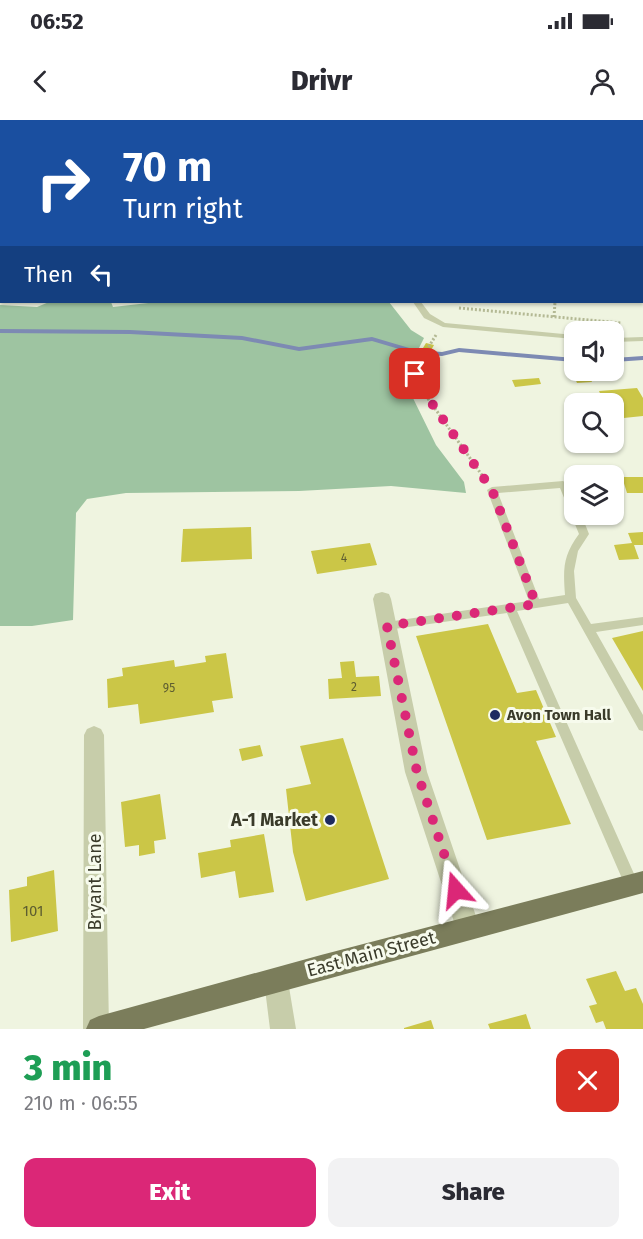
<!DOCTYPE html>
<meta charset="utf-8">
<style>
body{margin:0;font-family:"Fira Sans",sans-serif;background:#f2f2f3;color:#2b2b33;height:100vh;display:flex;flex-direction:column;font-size:22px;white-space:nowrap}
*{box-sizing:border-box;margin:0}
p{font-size:20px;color:#7c7c81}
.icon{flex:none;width:33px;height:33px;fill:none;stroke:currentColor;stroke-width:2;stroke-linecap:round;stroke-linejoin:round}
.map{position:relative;height:909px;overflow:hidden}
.drawer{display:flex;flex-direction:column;background:#fff;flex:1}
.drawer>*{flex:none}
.top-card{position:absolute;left:0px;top:0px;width:644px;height:183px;box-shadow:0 2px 4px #0004;background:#1a4fa0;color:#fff;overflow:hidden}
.fabs{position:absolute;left:564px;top:201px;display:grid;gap:12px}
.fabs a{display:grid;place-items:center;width:60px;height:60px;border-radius:12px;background:#fff;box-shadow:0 2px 4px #0004;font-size:30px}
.pin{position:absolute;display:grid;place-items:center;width:51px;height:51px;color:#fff;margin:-26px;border-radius:12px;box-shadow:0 3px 9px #0006}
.me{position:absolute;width:66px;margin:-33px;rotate:342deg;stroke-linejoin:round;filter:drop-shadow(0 0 4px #0008)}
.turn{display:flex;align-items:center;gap:21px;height:126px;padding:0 24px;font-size:27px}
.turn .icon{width:78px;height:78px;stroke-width:2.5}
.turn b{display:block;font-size:42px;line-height:51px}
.then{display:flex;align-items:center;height:57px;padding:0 24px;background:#0003;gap:12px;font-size:22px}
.round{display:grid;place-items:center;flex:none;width:63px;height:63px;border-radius:12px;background:#f2f2f3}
.head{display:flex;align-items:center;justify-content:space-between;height:102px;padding:0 24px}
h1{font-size:36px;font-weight:800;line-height:45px;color:#1e9e55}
.button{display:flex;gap:12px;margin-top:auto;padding:12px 24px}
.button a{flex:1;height:69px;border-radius:12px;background:#db2777;color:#fff;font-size:24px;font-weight:800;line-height:69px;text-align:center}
.button a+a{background:#f2f2f3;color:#2b2b33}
.status{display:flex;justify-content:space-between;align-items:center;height:42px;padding:0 30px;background:#fff;direction:ltr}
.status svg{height:16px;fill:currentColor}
header{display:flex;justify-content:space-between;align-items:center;height:78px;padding:0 24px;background:#fff;font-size:27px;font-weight:800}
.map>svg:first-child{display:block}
.green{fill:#9ec4a1}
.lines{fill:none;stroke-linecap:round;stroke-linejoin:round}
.stream{fill:#7d8ab3;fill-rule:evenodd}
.building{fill:#cbc647}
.path{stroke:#b4b994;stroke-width:3;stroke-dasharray:2 2;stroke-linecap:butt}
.lane{fill:#c7cdaa;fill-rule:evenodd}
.street{fill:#c7cdaa;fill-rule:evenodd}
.secondary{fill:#9ea17b;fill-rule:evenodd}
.primary{fill:#7b7d5b;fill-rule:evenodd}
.route{stroke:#db2777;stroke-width:10;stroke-dasharray:0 18}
.poi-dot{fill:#1d2b5f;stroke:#f7fbed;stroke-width:2}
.labels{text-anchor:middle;stroke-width:6;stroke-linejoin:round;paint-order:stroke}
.number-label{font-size:12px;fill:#5e5e31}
.poi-label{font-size:15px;font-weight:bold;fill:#3a3b2a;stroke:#f7fbed;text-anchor:start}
.near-number-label{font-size:15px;fill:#5e5e31}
.near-poi-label{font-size:18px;font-weight:bold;fill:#3a3b2a;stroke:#f7fbed;text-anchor:end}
.near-street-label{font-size:18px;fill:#3a3b2a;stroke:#f7fbed}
</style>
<div class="status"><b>06:52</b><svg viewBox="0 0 49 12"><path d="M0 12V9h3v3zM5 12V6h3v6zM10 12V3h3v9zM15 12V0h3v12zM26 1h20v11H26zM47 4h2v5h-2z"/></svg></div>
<header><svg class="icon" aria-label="back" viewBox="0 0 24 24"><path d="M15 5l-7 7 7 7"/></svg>Drivr<svg class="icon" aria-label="person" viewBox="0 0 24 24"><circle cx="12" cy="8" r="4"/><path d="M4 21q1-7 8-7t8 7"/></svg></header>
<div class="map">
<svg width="643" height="909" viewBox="0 0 643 909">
<rect width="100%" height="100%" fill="#eff4e0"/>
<!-- green -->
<path class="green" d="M 0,0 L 335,0 L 336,1 L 2,2 L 1,33 Z
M 49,182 L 111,182 L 113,187 L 157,182 L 389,182 L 411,210 L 424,218 L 406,254 L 409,270 L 436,325 L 464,362 L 466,373 L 391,366 L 299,371 L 126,373 L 87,379 L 76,393 L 73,500 L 32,506 L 0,506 L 0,185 L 37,187 Z"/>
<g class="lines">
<!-- stream -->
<path class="stream" d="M 0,209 L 130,210 L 242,216 L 299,227 L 372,217 L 416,230 L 442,232 L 459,228 L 574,238 L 574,242 L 459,232 L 442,236 L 416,234 L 372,221 L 299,231 L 242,220 L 130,214 L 0,213 Z
M 643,236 L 643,240 L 614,242 L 614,238 Z"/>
</g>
<!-- building -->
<path class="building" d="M 426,223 L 434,225 L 423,245 L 414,243 Z
M 587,250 L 592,262 L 577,263 L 572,251 Z
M 539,258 L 541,264 L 515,267 L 512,260 Z
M 637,268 L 643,278 L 643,296 L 614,299 L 614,284 L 597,284 L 596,281 L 603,280 L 599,271 Z
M 622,357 L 643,357 L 643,373 L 627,373 Z
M 251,407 L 252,439 L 181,442 L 183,409 Z
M 643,412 L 643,425 L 634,425 L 639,439 L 619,440 L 614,425 L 632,423 L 628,413 Z
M 370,423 L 377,445 L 317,454 L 311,431 Z
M 488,504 L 517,573 L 536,570 L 556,617 L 536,621 L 571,704 L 487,720 L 416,516 Z
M 643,511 L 643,571 L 612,518 Z
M 226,533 L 233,578 L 212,581 L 214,592 L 140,604 L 138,584 L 108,588 L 107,559 L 123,556 L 122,548 L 174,540 L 175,547 L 206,542 L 205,536 Z
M 354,541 L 356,557 L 379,556 L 381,576 L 329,579 L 328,559 L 342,558 L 340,542 Z
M 343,618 L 389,759 L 306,781 L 293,732 L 286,669 L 311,664 L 300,626 Z
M 260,625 L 263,636 L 242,641 L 239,629 Z
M 160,674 L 166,719 L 154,721 L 155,733 L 139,736 L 139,725 L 125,727 L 121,682 Z
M 264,714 L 274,772 L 239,778 L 235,751 L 201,758 L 198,733 L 231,727 L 230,720 Z
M 54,750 L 58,811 L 11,822 L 9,770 L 27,766 L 27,757 Z
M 616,851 L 625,871 L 636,868 L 643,884 L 643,909 L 606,909 L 603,901 L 596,903 L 589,886 L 597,884 L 586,859 Z
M 526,894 L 531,909 L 490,909 L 488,904 Z
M 431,900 L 434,909 L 404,909 L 404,908 Z"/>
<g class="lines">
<!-- path -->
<path class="path" d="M 459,188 L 621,203
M 554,197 L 555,182
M 436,215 L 418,244 L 417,263 L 484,358"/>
<!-- lane -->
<path class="lane" d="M 413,182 L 421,182 L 430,194 L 445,203 L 574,215 L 574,219 L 443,207 L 424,198 Z
M 643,217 L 643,221 L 614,222 L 614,218 Z
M 563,361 C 574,367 574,383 574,394 L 581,394 L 589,414 L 578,431 L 574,451 L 576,478 L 591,504 L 643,497 L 643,505 L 596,512 L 643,595 L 643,611 L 639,610 L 568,483 L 517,491 L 639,765 L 637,770 L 632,771 L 627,770 L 507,493 L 387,510 L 383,509 L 382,506 L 383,503 L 387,502 L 529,481 L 487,370 L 492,367 ZM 560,368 L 579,414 C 563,436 563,448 565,475 L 539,479 L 498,373 Z"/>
<!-- street -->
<path class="street" d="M 642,162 L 643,162 L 643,172 L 642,172 Z
M 382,472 L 389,474 L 391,479 L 427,652 L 480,808 L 476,816 L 468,820 L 460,816 L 456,808 L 405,652 L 373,479 L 375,474 Z
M 94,606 L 101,609 L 104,615 L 109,909 L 83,909 L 84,615 L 87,609 Z
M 276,849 L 285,852 L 288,861 L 296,909 L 270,909 L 264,861 L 267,852 Z"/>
<!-- secondary -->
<path class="secondary" d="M 385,0 L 395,0 L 395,2 L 385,2 Z
M 0,96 L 2,96 L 2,104 L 0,104 Z
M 642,133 L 643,133 L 643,141 L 642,141 Z"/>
<!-- primary -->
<path class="primary" d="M 643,751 L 643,773 L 144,909 L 86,909 L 90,900 L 99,896 L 321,835 Z"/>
</g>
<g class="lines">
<!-- route -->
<path class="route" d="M 415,254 L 417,262 L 492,370 L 536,484 L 387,506 L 417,652 L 456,770"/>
</g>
<!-- markers -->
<g class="poi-dot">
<circle cx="495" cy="595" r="6"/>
<circle cx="330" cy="700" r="6"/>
</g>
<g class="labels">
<!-- number labels -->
<g class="number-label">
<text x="344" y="442">4</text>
<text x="354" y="571">2</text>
<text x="169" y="572">95</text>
</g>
<!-- poi labels -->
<g class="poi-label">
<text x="507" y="600">Avon Town Hall</text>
</g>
<!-- near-number labels -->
<g class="near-number-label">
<text x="33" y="796">101</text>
</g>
<!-- near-poi labels -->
<g class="near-poi-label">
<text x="318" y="706">A-1 Market</text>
</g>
<!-- near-street labels -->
<g class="near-street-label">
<text transform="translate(95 762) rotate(-90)" y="6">Bryant Lane</text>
<text transform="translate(371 834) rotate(-15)" y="6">East Main Street</text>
</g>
</g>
</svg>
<div class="fabs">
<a><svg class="icon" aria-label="sound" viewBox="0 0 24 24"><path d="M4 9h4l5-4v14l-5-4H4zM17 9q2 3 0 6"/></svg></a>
<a><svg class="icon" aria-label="search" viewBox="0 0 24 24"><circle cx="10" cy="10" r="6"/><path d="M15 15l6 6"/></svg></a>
<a><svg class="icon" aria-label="layers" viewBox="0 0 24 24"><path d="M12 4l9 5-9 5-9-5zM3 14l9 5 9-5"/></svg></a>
</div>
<div class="pin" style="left:415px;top:254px;background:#d93025"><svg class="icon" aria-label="arrive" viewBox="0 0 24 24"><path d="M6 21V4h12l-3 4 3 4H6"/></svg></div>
<svg class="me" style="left:456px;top:770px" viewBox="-20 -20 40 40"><path d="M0-17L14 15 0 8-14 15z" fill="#db2777" stroke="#fff" stroke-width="4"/></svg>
<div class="top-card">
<div class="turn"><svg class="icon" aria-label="right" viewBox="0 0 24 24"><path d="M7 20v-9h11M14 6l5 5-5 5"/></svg><div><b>70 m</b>Turn right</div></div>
<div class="then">Then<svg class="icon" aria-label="left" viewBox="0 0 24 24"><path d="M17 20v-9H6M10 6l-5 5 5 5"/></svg></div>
</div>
</div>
<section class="drawer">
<div class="head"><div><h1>3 min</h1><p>210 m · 06:55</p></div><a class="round" style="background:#d93025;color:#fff"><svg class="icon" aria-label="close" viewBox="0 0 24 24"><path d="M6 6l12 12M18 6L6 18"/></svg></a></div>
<div class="button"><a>Exit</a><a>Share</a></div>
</section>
